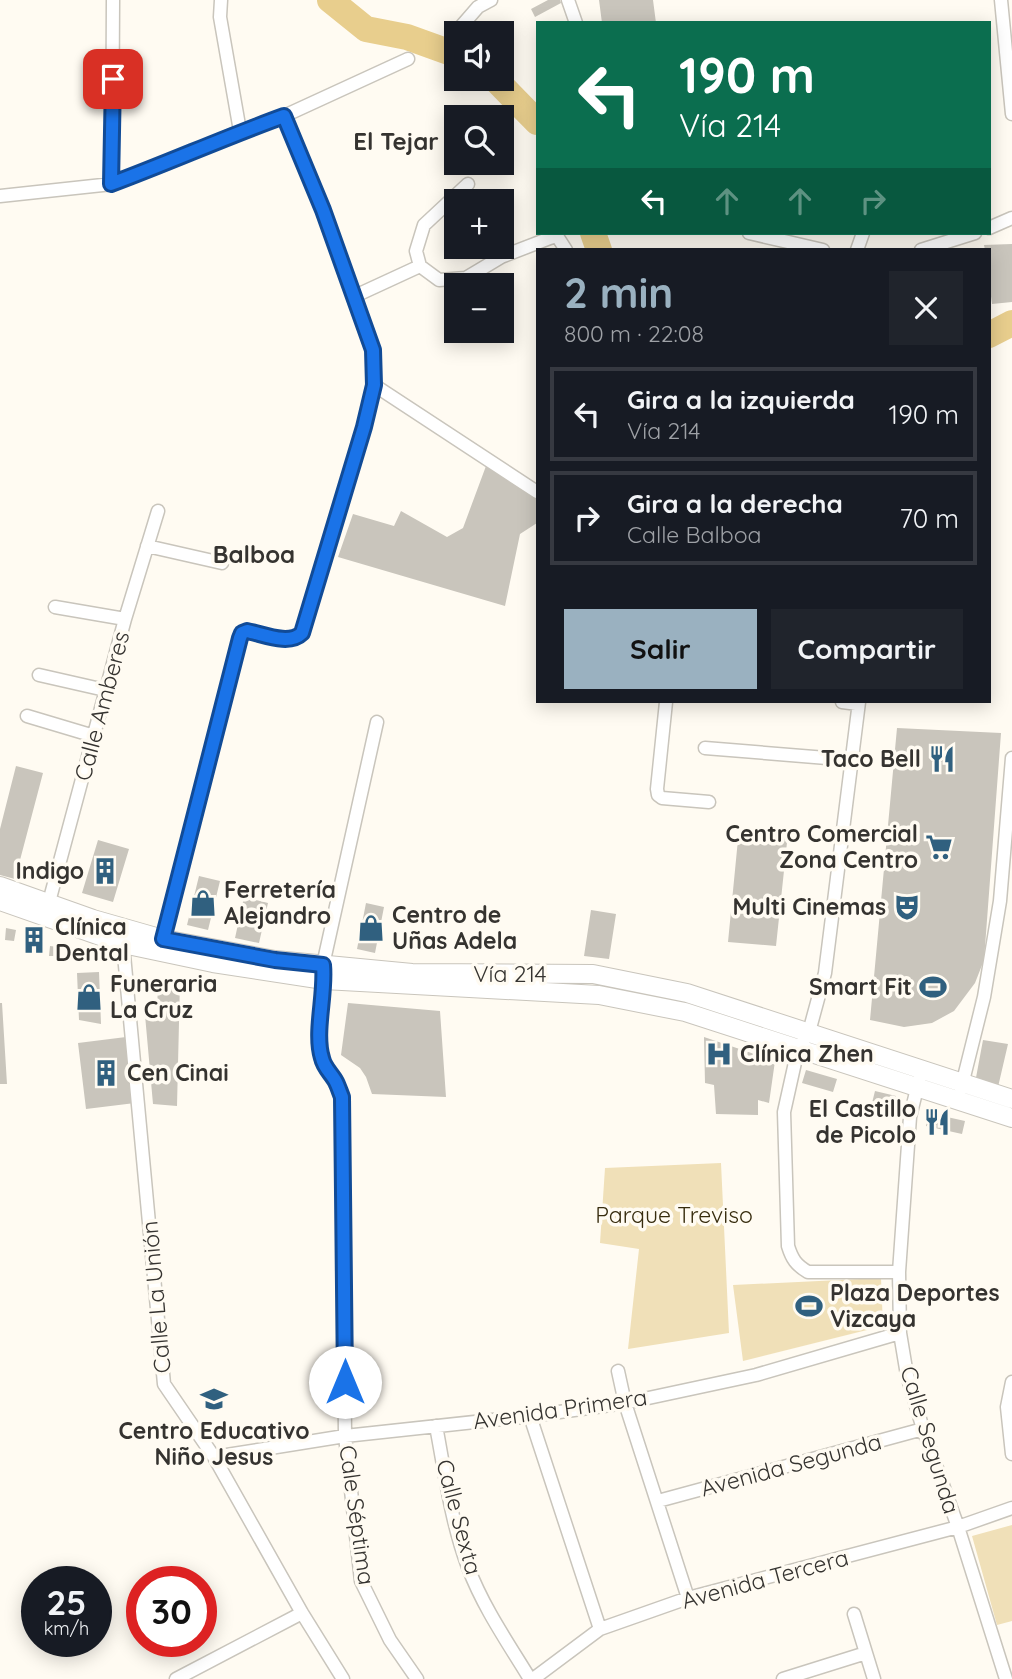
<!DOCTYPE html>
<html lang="es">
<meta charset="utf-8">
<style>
body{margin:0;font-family:Quicksand,sans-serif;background:#20242c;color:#f1f3f6;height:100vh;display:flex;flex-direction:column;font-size:26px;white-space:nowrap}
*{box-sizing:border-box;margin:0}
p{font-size:23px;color:#9ea1a6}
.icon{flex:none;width:38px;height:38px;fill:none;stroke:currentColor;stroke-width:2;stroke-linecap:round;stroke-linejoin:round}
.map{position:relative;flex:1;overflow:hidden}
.sheet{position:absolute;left:536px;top:248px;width:455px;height:455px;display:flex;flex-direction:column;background:#171b24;border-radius:0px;box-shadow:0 4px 18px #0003}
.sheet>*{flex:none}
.guide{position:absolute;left:536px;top:21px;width:455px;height:214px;border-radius:0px;box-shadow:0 4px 18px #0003;background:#0b6e4f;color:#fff;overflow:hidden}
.tools{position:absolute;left:444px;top:21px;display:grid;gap:14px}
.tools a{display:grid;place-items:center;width:70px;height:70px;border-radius:0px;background:#171b24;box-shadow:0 4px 18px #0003;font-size:35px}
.speed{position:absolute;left:21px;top:1566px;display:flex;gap:14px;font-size:35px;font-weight:700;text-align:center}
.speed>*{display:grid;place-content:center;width:91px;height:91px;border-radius:50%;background:#171b24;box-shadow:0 4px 18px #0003;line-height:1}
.speed small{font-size:18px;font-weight:400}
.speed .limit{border:10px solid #d22;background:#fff;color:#111}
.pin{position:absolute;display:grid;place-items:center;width:60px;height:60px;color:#fff;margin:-30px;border-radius:14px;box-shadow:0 4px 10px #0006}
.me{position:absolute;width:77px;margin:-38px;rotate:0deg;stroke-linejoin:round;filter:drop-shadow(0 0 5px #0008)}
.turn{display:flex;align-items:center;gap:24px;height:147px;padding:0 28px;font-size:32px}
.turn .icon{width:91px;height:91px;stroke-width:2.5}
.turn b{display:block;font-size:49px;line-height:60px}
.lanes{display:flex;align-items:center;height:66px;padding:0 28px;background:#0003;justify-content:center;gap:35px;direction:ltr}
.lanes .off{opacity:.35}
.round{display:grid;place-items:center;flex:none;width:74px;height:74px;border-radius:0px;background:#20242c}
.headline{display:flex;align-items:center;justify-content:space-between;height:119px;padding:0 28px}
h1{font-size:42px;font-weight:800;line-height:52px;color:#9ab1c0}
.button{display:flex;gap:14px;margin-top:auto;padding:14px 28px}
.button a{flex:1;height:80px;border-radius:0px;background:#9ab1c0;color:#111;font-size:28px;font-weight:800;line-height:80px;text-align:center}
.button a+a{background:#20242c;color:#f1f3f6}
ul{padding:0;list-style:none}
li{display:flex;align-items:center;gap:21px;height:94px;margin:0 14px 10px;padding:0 14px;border:4px solid #363941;border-radius:0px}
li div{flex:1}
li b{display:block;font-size:26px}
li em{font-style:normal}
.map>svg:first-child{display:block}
.green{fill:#f0e0b8}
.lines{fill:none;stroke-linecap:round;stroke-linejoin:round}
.river{stroke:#e8ce8d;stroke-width:26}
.building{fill:#c9c5bc}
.street-casing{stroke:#c9c5bc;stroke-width:15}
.secondary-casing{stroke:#c9c5bc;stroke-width:20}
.street{stroke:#fff;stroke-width:12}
.secondary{stroke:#fff;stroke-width:18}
.route-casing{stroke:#114b97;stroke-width:18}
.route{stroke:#1a73e8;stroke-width:12}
.labels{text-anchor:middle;stroke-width:7;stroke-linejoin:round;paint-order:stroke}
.street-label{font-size:23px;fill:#353330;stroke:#fffbf2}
.poi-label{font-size:23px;font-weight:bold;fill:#353330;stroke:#fffbf2;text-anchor:start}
.park-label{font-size:23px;fill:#372c0e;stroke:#fffbf2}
.neighbourhood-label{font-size:24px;font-weight:bold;fill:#353330;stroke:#fffbf2}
</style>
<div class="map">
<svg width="1012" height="1679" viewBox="0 0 1012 1679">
<rect width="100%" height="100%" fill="#fffbf2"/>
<!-- green -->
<path class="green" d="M 721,1163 L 729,1333 L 628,1349 L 639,1249 L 600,1243 L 605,1168 Z
M 881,1278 L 883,1326 L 743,1361 L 733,1285 Z
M 1012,1525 L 1012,1621 L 997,1625 L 972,1536 Z"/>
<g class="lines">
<!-- river -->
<path class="river" d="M 330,0 L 366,29 L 407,37 L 457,55
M 495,79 L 537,122
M 593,233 L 599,250
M 989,335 L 1012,323"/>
</g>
<!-- building -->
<path class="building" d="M 548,0 L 560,0 L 561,3 L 535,17 L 531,9 Z
M 599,0 L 653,0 L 656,23 L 602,23 Z
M 1012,244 L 1012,302 L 992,304 L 989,281 L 989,250 L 985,250 L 984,245 Z
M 486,466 L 537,500 L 537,523 L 520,534 L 505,606 L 338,557 L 353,514 L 394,526 L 401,511 L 447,537 L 463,528 Z
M 897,728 L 1001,733 L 984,960 L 975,983 L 954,1011 L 932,1023 L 904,1027 L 870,1020 Z
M 16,766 L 43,773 L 15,879 L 0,875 L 0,829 Z
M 739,829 L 788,833 L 776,946 L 728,942 Z
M 98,840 L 129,849 L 113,902 L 82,893 Z
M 199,876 L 220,881 L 208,930 L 187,925 Z
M 244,897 L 268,903 L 259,943 L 235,938 Z
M 366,903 L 384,907 L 375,953 L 357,949 Z
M 591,910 L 616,914 L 609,959 L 584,956 Z
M 6,928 L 16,930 L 14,941 L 5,940 Z
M 28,935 L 39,936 L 38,944 L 30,946 Z
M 50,946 L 58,947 L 57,956 L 49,956 Z
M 99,972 L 101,1024 L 79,1020 L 77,973 Z
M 158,980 L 180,981 L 177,1106 L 153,1104 L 145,1015 L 157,1015 Z
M 0,1003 L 2,1003 L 7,1084 L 0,1084 Z
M 348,1003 L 440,1011 L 446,1097 L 372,1094 L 366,1077 L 360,1068 L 341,1055 Z
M 126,1037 L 135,1103 L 86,1109 L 78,1043 Z
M 704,1037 L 775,1061 L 769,1103 L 758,1100 L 758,1115 L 716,1114 L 714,1085 L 705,1083 Z
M 983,1040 L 1008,1044 L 998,1087 L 975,1083 Z
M 806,1070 L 837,1079 L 833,1092 L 802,1083 Z
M 875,1091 L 896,1096 L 891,1116 L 870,1111 Z
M 929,1113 L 965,1121 L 962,1134 L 926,1126 Z"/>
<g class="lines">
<defs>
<path id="street" d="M 221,0 L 220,17 L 240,131
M 568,0 L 576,23
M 1001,0 L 1012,114
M 458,30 L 478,7 L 491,0
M 112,184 L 113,0
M 0,196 L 112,184 L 165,164 L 240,131 L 284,116 L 408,59
M 989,228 L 1012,218
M 749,233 L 823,250
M 857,250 L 863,233
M 921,250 L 975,233
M 420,266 L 416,251 L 424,225 L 468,184
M 355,296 L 420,266 L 439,280 L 466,278 L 501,257 L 550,238 L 557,236 L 566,250
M 374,385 L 537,492
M 147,546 L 222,563
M 55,607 L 125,619
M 39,675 L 105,690
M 666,702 L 657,789 L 658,795 L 662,798 L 709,802
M 842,702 L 858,704
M 859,702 L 825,973 L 809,1032 L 798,1049 L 784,1112 L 788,1246 C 792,1259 796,1265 808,1272 L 899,1272
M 27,716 L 94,736
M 377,722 L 323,965 C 326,994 313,1032 322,1058 C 324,1068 331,1074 336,1082 C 338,1086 340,1092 342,1097 L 345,1436 L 361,1581 L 390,1640 L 417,1679
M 705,748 L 851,760
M 49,902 L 125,619 L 158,511
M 123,944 L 164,1384 L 214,1457 L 302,1613 L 343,1679
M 161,945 L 240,637 L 242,633 L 247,631 C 263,634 290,645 302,633 L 364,427 L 374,385 L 373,350 L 323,210 L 284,116
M 919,1080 L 910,1117 L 899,1272 L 900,1333 L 907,1375 L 923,1429 L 958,1527 L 1006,1679
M 961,1089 L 984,997 L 1000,901 L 1012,758
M 618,1371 L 625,1403 L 688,1598
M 1012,1382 L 1007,1407 L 1012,1454
M 530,1416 L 600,1629
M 436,1426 C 445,1473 451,1522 468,1567 C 483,1607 508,1643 530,1679
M 214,1457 L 345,1436 L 530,1416 L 625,1403 L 756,1375 L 900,1333
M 658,1501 L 923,1429
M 854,1614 L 874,1679
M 176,1679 L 302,1613
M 533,1679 L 600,1629 L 688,1598 L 958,1527 L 1012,1508
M 783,1679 L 866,1653"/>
<path id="secondary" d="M 0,886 L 93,919 L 163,939 L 275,960 L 412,973 L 593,974 L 687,993 L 1012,1099
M 0,901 L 123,944 L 213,963 L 324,980 L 599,995 L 685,1012 L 1012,1118"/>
</defs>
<!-- street casing -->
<use href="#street" class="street-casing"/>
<!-- secondary casing -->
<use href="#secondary" class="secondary-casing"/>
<!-- street -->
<use href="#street" class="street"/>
<!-- secondary -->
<use href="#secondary" class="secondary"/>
</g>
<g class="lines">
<defs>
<path id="route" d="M 113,79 L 111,184 C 170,162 226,137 284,116 L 323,210 L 373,350 L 374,385 L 364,427 L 302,633 C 289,646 263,634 247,631 L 242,633 L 240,638 L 163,939 L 275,960 L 323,965 C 326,994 314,1032 322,1058 C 324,1068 332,1074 336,1082 C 338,1086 340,1092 342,1097 L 345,1382"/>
</defs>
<!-- route casing -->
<use href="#route" class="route-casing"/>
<!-- route -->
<use href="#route" class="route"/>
</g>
<!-- icons -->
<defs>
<symbol id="restaurant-bare" viewBox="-9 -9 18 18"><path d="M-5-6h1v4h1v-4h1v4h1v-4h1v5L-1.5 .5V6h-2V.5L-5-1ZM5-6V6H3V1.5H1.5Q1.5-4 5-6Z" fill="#30607f" stroke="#fffbf2" stroke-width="2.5" paint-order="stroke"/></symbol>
<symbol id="supermarket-bare" viewBox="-9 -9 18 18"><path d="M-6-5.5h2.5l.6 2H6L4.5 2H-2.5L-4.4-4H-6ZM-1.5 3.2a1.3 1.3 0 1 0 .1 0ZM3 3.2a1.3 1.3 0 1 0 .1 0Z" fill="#30607f" stroke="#fffbf2" stroke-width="2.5" paint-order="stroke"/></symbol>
<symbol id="building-bare" viewBox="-9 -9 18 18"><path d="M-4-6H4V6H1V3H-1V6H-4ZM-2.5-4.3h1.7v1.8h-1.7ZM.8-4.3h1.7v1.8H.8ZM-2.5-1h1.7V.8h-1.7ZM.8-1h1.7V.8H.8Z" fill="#30607f" stroke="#fffbf2" stroke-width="2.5" paint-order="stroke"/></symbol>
<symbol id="shop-bare" viewBox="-9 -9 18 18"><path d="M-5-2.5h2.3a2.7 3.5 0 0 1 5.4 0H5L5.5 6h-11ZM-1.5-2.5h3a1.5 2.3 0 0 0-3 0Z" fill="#30607f" stroke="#fffbf2" stroke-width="2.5" paint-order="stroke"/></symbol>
<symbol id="theatre-bare" viewBox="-9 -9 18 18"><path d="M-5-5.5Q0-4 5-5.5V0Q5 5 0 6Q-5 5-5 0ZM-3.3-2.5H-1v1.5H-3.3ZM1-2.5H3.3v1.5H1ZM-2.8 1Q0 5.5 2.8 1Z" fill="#30607f" stroke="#fffbf2" stroke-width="2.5" paint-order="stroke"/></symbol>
<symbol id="stadium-bare" viewBox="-9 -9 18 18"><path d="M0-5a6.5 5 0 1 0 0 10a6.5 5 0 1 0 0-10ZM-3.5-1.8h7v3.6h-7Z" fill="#30607f" stroke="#fffbf2" stroke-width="2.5" paint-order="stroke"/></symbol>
<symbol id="hospital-bare" viewBox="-9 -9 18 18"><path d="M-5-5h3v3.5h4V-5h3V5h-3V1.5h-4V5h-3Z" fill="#30607f" stroke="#fffbf2" stroke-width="2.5" paint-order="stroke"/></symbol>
<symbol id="school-bare" viewBox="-9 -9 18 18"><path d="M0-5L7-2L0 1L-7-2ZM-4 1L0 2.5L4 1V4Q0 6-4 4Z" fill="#30607f" stroke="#fffbf2" stroke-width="2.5" paint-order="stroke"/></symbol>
</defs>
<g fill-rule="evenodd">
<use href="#restaurant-bare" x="923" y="740" width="38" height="38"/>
<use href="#supermarket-bare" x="920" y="828" width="38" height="38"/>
<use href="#building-bare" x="86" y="852" width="38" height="38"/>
<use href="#shop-bare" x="184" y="884" width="38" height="38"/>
<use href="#theatre-bare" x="888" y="888" width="38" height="38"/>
<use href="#shop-bare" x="352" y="909" width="38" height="38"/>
<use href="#building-bare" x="15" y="921" width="38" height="38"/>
<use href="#stadium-bare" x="914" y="968" width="38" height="38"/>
<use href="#shop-bare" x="70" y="978" width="38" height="38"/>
<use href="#hospital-bare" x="700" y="1035" width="38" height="38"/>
<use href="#building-bare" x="87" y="1054" width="38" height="38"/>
<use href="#restaurant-bare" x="918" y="1103" width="38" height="38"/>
<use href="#stadium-bare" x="790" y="1287" width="38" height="38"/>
<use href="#school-bare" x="195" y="1380" width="38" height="38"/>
</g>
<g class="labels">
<!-- street labels -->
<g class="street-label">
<text transform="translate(102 706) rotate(-75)" y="8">Calle Amberes</text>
<text x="510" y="982">Vía 214</text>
<text transform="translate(156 1297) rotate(-95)" y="8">Calle La Unión</text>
<text transform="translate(560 1409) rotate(-8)" y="8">Avenida Primera</text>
<text transform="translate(930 1440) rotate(73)" y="8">Calle Segunda</text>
<text transform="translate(791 1465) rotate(-15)" y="8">Avenida Segunda</text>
<text transform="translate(357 1515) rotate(82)" y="8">Cale Séptima</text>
<text transform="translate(459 1517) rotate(75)" y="8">Calle Sexta</text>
<text transform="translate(765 1579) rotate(-15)" y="8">Avenida Tercera</text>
</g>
<!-- poi labels -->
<g class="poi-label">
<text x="921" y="767" text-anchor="end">Taco Bell</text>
<text x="918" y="842" text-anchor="end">Centro Comercial<tspan x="918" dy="26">Zona Centro</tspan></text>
<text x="84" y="879" text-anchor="end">Indigo</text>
<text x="224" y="898">Ferretería<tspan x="224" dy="26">Alejandro</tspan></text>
<text x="886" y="915" text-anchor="end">Multi Cinemas</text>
<text x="392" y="923">Centro de<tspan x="392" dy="26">Uñas Adela</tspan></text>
<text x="55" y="935">Clínica<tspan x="55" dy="26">Dental</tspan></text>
<text x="110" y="992">Funeraria<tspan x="110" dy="26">La Cruz</tspan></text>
<text x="912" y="995" text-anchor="end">Smart Fit</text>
<text x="740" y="1062">Clínica Zhen</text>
<text x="127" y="1081">Cen Cinai</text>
<text x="916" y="1117" text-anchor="end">El Castillo<tspan x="916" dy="26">de Picolo</tspan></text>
<text x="830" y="1301">Plaza Deportes<tspan x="830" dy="26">Vizcaya</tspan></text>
<text x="214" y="1439" text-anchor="middle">Centro Educativo<tspan x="214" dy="26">Niño Jesus</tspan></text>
</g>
<!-- park labels -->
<g class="park-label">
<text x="674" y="1223">Parque Treviso</text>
</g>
<!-- neighbourhood labels -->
<g class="neighbourhood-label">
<text x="396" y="150">El Tejar</text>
<text x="254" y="563">Balboa</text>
</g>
</g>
</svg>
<div class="tools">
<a><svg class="icon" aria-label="sound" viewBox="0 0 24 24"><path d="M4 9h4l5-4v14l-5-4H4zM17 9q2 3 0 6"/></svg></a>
<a><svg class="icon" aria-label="search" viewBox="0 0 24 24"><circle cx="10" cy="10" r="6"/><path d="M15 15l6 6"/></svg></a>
<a>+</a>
<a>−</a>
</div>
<div class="speed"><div>25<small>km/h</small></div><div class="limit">30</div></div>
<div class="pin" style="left:113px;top:79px;background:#d93025"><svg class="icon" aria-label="arrive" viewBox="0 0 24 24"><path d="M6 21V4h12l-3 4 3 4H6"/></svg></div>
<svg class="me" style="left:345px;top:1382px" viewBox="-20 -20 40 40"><circle r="19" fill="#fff"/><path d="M0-13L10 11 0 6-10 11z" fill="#1a73e8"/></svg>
<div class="guide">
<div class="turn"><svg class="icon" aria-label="left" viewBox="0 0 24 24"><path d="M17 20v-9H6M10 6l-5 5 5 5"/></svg><div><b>190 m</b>Vía 214</div></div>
<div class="lanes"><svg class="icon" aria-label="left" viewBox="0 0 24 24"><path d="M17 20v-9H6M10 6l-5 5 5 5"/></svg><svg class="icon off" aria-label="ahead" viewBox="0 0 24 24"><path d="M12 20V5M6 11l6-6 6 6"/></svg><svg class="icon off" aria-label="ahead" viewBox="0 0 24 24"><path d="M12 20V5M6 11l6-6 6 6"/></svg><svg class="icon off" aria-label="right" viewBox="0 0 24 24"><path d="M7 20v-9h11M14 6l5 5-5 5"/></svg></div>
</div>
<section class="sheet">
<div class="headline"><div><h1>2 min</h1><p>800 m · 22:08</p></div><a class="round"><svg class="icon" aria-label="close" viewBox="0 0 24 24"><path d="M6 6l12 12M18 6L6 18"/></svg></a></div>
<ul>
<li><svg class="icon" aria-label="left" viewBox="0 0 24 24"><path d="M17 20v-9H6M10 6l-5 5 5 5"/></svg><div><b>Gira a la izquierda</b><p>Vía 214</p></div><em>190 m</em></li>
<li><svg class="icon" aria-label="right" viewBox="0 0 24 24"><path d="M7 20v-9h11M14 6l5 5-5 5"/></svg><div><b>Gira a la derecha</b><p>Calle Balboa</p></div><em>70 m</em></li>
</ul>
<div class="button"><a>Salir</a><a>Compartir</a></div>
</section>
</div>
